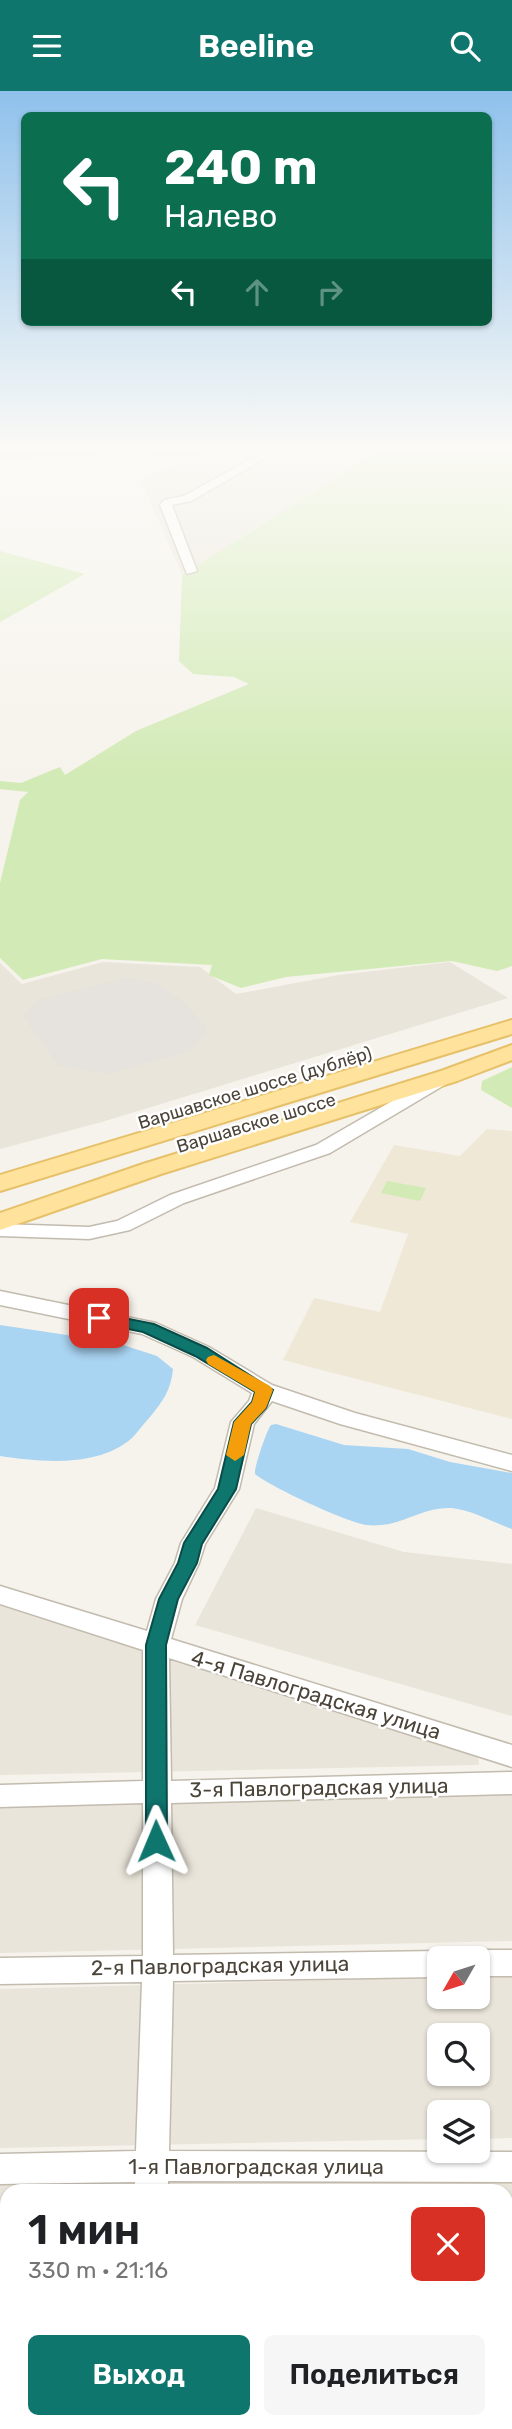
<!DOCTYPE html>
<html lang="ru">
<meta charset="utf-8">
<style>
body{margin:0;font-family:Rubik,sans-serif;background:#f6f6f6;color:#202124;height:100vh;display:flex;flex-direction:column;font-size:26px;white-space:nowrap}
*{box-sizing:border-box;margin:0}
p{font-size:23px;color:#757577}
.icon{flex:none;width:38px;height:38px;fill:none;stroke:currentColor;stroke-width:2;stroke-linecap:round;stroke-linejoin:round}
.map{position:relative;flex:1;overflow:hidden}
.panel{position:absolute;left:0px;top:2093px;width:513px;height:245px;display:flex;flex-direction:column;background:#fff;border-radius:21px 21px 0 0;box-shadow:0 2px 5px #0004}
.panel>*{flex:none}
.top-card{position:absolute;left:21px;top:21px;width:471px;height:214px;border-radius:10px;box-shadow:0 2px 5px #0004;background:#0b6e4f;color:#fff;overflow:hidden}
.needle{width:46px;rotate:231deg}
.fabs{position:absolute;left:427px;top:1855px;display:grid;gap:14px}
.fabs a{display:grid;place-items:center;width:63px;height:63px;border-radius:10px;background:#fff;box-shadow:0 2px 5px #0004;font-size:35px}
.pin{position:absolute;display:grid;place-items:center;width:60px;height:60px;color:#fff;margin:-30px;border-radius:14px;box-shadow:0 4px 10px #0006}
.me{position:absolute;width:77px;margin:-38px;rotate:359deg;stroke-linejoin:round;filter:drop-shadow(0 0 5px #0008)}
.turn{display:flex;align-items:center;gap:24px;height:147px;padding:0 28px;font-size:32px}
.turn .icon{width:91px;height:91px;stroke-width:2.5}
.turn b{display:block;font-size:49px;line-height:60px}
.lanes{display:flex;align-items:center;height:66px;padding:0 28px;background:#0003;justify-content:center;gap:35px;direction:ltr}
.lanes .off{opacity:.35}
.round{display:grid;place-items:center;flex:none;width:74px;height:74px;border-radius:10px;background:#f6f6f6}
.overview{display:flex;align-items:center;justify-content:space-between;height:119px;padding:0 28px}
h1{font-size:42px;font-weight:600;line-height:52px}
.cta{display:flex;gap:14px;margin-top:auto;padding:14px 28px}
.cta a{flex:1;height:80px;border-radius:10px;background:#0f766e;color:#fff;font-size:28px;font-weight:600;line-height:80px;text-align:center}
.cta a+a{background:#f6f6f6;color:#202124}
header{display:flex;justify-content:space-between;align-items:center;height:91px;padding:0 28px;background:#0f766e;color:#fff;font-size:32px;font-weight:600}
.map>svg:first-child{display:block}
.residential{fill:#eae5da;fill-rule:evenodd}
.industrial{fill:#e6e2dd}
.education{fill:#efe8d6}
.green{fill:#d2eab5}
.water{fill:#a9d4f2}
.lines{fill:none;stroke-linecap:round;stroke-linejoin:round}
.minor-casing{stroke:#c2bbae;stroke-width:3}
.major-casing{stroke:#e6c16a;stroke-width:4}
.minor{fill:#fff;fill-rule:evenodd}
.major{fill:#ffe39c;fill-rule:evenodd}
.route{fill:#0f766e;stroke:#0a4d48;stroke-width:2}
.slow{fill:#f59e0b}
.labels{text-anchor:middle;stroke-width:5;stroke-linejoin:round;paint-order:stroke}
.street-label{font-size:18px;fill:#4b4439;stroke:#fff}
.near-street-label{font-size:21px;fill:#4b4439;stroke:#fff}
</style>
<header><svg class="icon" aria-label="menu" viewBox="0 0 24 24"><path d="M4 6h16M4 12h16M4 18h16"/></svg>Beeline<svg class="icon" aria-label="search" viewBox="0 0 24 24"><circle cx="10" cy="10" r="6"/><path d="M15 15l6 6"/></svg></header>
<div class="map">
<svg width="512" height="2338" viewBox="0 0 512 2338">
<rect width="100%" height="100%" fill="#f6f3ec"/>
<!-- residential -->
<path class="residential" d="M 214,360 L 379,360 L 182,484 L 140,387 Z
M 103,871 L 200,876 L 236,903 L 339,884 L 450,871 L 508,907 L 102,1031 L 0,1058 L 0,872 L 22,893 Z
M 256,1417 L 404,1461 L 512,1473 L 512,1625 L 195,1534 Z
M 0,1510 L 476,1651 L 479,1674 L 0,1684 Z
M 512,1697 L 512,1850 L 0,1862 L 0,1714 Z
M 512,1884 L 512,2047 L 478,2048 L 478,2021 L 439,2021 L 439,2048 L 0,2057 L 0,1898 L 439,1886 L 439,1906 L 478,1906 L 478,1885 ZM 439,1944 L 478,1944 L 478,1983 L 439,1983 Z
M 512,2078 L 512,2274 L 506,2274 L 506,2100 L 7,2100 L 7,2284 L 0,2284 L 0,2087 Z"/>
<!-- industrial -->
<path class="industrial" d="M 127,887 L 154,892 L 182,909 L 207,938 L 193,959 L 108,983 L 59,975 L 23,925 L 38,909 Z"/>
<!-- education -->
<path class="education" d="M 487,1038 L 512,1040 L 512,1328 L 283,1269 L 314,1207 L 380,1221 L 408,1143 L 350,1131 L 394,1054 L 460,1065 Z"/>
<!-- green -->
<path class="green" d="M 0,360 L 214,360 C 187,372 164,364 135,364 C 90,364 45,367 0,370 Z
M 379,360 L 512,360 L 512,875 L 497,880 L 452,870 L 286,886 L 241,897 L 209,884 L 212,874 L 102,868 L 23,889 L 0,867 L 0,792 L 20,709 L 28,701 L 0,698 L 0,690 L 21,692 L 60,676 L 65,684 L 136,640 L 249,593 L 234,586 L 193,583 L 179,570 L 182,484 Z
M 0,460 L 85,483 L 0,531 Z
M 512,976 L 512,1017 L 481,999 L 482,990 Z
M 387,1090 L 426,1097 L 420,1110 L 381,1102 Z"/>
<!-- water -->
<path class="water" d="M 0,1234 L 114,1251 L 157,1265 L 173,1278 C 171,1299 163,1310 150,1326 C 144,1332 138,1341 132,1347 C 98,1377 41,1371 0,1365 Z
M 276,1333 L 344,1354 L 408,1358 L 450,1371 L 512,1382 L 512,1438 C 492,1431 472,1419 451,1417 C 428,1416 411,1428 389,1433 C 382,1434 374,1435 367,1434 C 348,1432 269,1395 255,1383 C 254,1376 267,1339 271,1334 Z"/>
<g class="lines">
<defs>
<path id="minor" d="M 265,360 L 278,360 L 191,410 L 172,414 L 197,480 L 187,483 L 160,414 L 164,409 L 184,405 Z
M 439,983 L 446,985 L 448,989 L 446,993 L 330,1062 L 184,1112 L 130,1139 L 89,1148 L 0,1145 L 0,1133 L 89,1136 L 117,1130 L 170,1104 L 316,1054 Z
M 0,1200 L 156,1232 L 209,1256 L 272,1294 L 355,1322 L 512,1364 L 512,1380 L 340,1333 L 272,1310 L 254,1333 L 239,1398 L 205,1453 L 199,1472 L 182,1508 L 171,1548 L 512,1654 L 512,1676 L 169,1567 L 171,1690 L 512,1681 L 512,1703 L 171,1712 L 173,1864 L 439,1860 L 450,1864 L 451,1867 L 439,1867 L 439,1886 L 173,1890 L 169,2060 L 512,2061 L 512,2091 L 168,2090 L 168,2100 L 134,2100 L 135,2091 L 0,2093 L 0,2063 L 136,2060 L 142,1891 L 0,1893 L 0,1867 L 143,1865 L 143,1712 L 0,1716 L 0,1694 L 143,1690 L 143,1559 L 0,1513 L 0,1495 L 147,1540 L 156,1508 L 175,1472 L 181,1452 L 215,1397 L 231,1331 L 249,1310 L 252,1302 L 193,1266 L 142,1243 L 0,1214 Z
M 478,1859 L 512,1859 L 512,1885 L 478,1885 L 478,1867 L 465,1867 L 467,1863 Z
M 506,2307 L 512,2307 L 512,2338 L 494,2338 L 491,2331 L 506,2331 Z
M 0,2318 L 7,2318 L 7,2331 L 105,2331 L 108,2338 L 111,2331 L 148,2331 L 145,2338 L 0,2338 Z
M 261,2331 L 417,2331 L 414,2338 L 258,2338 Z"/>
<path id="major" d="M 512,929 L 512,943 L 0,1100 L 0,1084 Z
M 512,954 L 512,969 L 457,990 L 161,1083 L 0,1139 L 0,1122 L 143,1073 L 441,980 Z"/>
</defs>
<!-- minor casing -->
<use href="#minor" class="minor-casing"/>
<!-- major casing -->
<use href="#major" class="major-casing"/>
<!-- minor -->
<use href="#minor" class="minor"/>
<!-- major -->
<use href="#major" class="major"/>
</g>
<!-- sky -->
<linearGradient id="sky" x2="0" y2="1"><stop stop-color="#8fc1ec"/><stop offset="0.52" stop-color="#fbfaf6"/><stop offset="1" stop-color="#fbfaf6" stop-opacity="0"/></linearGradient>
<rect width="512" height="687" fill="url(#sky)"/>
<!-- route -->
<path class="route" d="M 99,1222 L 154,1233 L 207,1257 L 273,1299 L 266,1317 L 251,1333 L 236,1398 L 202,1453 L 197,1472 L 178,1508 L 166,1554 L 167,1750 L 164,1757 L 156,1759 L 149,1757 L 146,1750 L 146,1554 L 159,1508 L 178,1472 L 184,1452 L 218,1398 L 234,1331 L 252,1311 L 255,1301 L 195,1265 L 143,1241 L 94,1231 L 91,1227 Z"/>
<!-- slow -->
<path class="slow" d="M 214,1264 L 270,1295 L 273,1299 L 266,1317 L 251,1333 L 244,1364 L 235,1370 L 226,1364 L 234,1331 L 252,1311 L 255,1301 L 208,1273 L 206,1269 L 208,1266 Z"/>
<g class="labels">
<!-- street labels -->
<g class="street-label">
<text transform="translate(255 997) rotate(-17)" y="6">Варшавское шоссе (дублёр)</text>
<text transform="translate(256 1032) rotate(-17)" y="6">Варшавское шоссе</text>
</g>
<!-- near-street labels -->
<g class="near-street-label">
<text transform="translate(316 1604) rotate(17)" y="7">4-я Павлоградская улица</text>
<text transform="translate(319 1697) rotate(-1)" y="7">3-я Павлоградская улица</text>
<text transform="translate(220 1875) rotate(-1)" y="7">2-я Павлоградская улица</text>
<text x="256" y="2083">1-я Павлоградская улица</text>
</g>
</g>
</svg>
<div class="fabs">
<a><svg class="needle" viewBox="-14 -14 28 28"><path d="M0-13l5 13h-10z" fill="#e53935"/><path d="M0 13l5-13h-10z" fill="#757577"/></svg></a>
<a><svg class="icon" aria-label="search" viewBox="0 0 24 24"><circle cx="10" cy="10" r="6"/><path d="M15 15l6 6"/></svg></a>
<a><svg class="icon" aria-label="layers" viewBox="0 0 24 24"><path d="M12 4l9 5-9 5-9-5zM3 14l9 5 9-5"/></svg></a>
</div>
<div class="pin" style="left:99px;top:1227px;background:#d93025"><svg class="icon" aria-label="arrive" viewBox="0 0 24 24"><path d="M6 21V4h12l-3 4 3 4H6"/></svg></div>
<svg class="me" style="left:156px;top:1750px" viewBox="-20 -20 40 40"><path d="M0-17L14 15 0 8-14 15z" fill="#0f766e" stroke="#fff" stroke-width="4"/></svg>
<div class="top-card">
<div class="turn"><svg class="icon" aria-label="left" viewBox="0 0 24 24"><path d="M17 20v-9H6M10 6l-5 5 5 5"/></svg><div><b>240 m</b>Налево</div></div>
<div class="lanes"><svg class="icon" aria-label="left" viewBox="0 0 24 24"><path d="M17 20v-9H6M10 6l-5 5 5 5"/></svg><svg class="icon off" aria-label="ahead" viewBox="0 0 24 24"><path d="M12 20V5M6 11l6-6 6 6"/></svg><svg class="icon off" aria-label="right" viewBox="0 0 24 24"><path d="M7 20v-9h11M14 6l5 5-5 5"/></svg></div>
</div>
<section class="panel">
<div class="overview"><div><h1>1 мин</h1><p>330 m · 21:16</p></div><a class="round" style="background:#d93025;color:#fff"><svg class="icon" aria-label="close" viewBox="0 0 24 24"><path d="M6 6l12 12M18 6L6 18"/></svg></a></div>
<div class="cta"><a>Выход</a><a>Поделиться</a></div>
</section>
</div>
